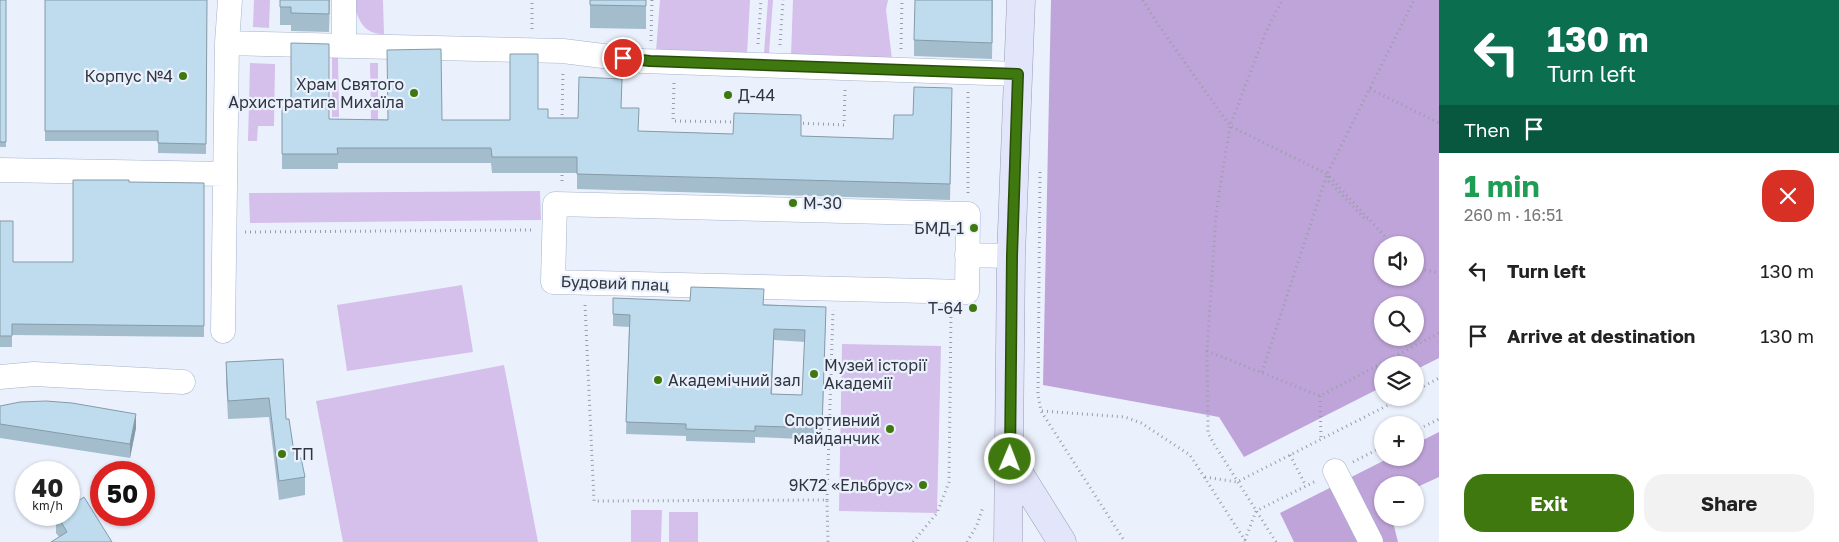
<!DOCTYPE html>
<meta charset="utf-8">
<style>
body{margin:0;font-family:"Golos Text",sans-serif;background:#f2f2f2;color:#222;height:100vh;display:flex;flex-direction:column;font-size:19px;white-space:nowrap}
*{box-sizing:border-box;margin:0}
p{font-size:16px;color:#767676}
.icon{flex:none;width:28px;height:28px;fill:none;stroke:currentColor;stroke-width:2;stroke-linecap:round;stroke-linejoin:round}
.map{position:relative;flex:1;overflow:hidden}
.sheet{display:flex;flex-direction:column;background:#fff;width:400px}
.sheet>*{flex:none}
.top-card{background:#0b6e4f;color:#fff;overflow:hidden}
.tools{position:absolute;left:1374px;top:236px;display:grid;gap:10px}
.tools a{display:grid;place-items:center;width:50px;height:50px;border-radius:50%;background:#fff;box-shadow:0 1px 4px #0004;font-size:25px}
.speed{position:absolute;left:15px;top:461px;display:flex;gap:10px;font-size:25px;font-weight:700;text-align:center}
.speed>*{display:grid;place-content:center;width:65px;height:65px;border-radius:50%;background:#fff;box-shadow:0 1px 4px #0004;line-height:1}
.speed small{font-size:12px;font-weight:400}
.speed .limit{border:8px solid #d22;background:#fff;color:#111}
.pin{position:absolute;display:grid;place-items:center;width:42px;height:42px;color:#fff;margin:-21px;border:2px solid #fff;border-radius:50%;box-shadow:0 1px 5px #0007}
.me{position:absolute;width:55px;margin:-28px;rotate:1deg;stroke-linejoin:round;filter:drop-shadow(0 0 4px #0008)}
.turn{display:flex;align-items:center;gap:18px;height:105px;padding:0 25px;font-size:22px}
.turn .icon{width:65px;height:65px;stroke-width:2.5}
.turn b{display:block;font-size:35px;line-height:42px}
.then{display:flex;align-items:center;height:48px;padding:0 25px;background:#0003;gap:10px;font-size:19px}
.round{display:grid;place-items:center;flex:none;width:52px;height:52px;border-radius:20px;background:#f2f2f2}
.summary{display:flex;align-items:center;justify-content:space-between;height:85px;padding:0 25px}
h1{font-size:30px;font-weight:700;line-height:38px;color:#1e9e55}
.primary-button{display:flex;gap:10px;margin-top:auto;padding:10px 25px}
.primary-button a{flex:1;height:58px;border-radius:20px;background:#3e780e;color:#fff;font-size:20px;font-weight:700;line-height:58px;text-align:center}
.primary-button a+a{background:#f2f2f2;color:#222}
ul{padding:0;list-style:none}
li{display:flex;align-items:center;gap:15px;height:65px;padding:0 25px}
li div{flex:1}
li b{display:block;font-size:19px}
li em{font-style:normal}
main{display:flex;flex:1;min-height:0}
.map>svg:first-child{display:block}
.green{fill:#d5bfeb}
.forest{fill:#bfa4d9;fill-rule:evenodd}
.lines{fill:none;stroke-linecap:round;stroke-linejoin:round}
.minor-casing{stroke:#a3b3cb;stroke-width:25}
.major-casing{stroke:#999cb6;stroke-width:29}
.path{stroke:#989ea9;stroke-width:3;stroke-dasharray:1 4;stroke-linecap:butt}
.minor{stroke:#fff;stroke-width:24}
.major{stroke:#e3e5fa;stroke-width:28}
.wall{fill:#a4bdcd;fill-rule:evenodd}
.shaded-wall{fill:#869aa7}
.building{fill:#bfdcee;stroke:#869aa7;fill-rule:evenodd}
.route-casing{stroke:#284e09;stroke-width:12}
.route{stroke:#3e780e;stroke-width:9}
.poi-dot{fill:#3e780e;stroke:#ebf1fc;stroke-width:2}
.labels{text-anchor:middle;stroke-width:4.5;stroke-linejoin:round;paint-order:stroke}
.poi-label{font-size:16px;fill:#303640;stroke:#ebf1fc;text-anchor:end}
.street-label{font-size:16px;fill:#303640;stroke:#ebf1fc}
</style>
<main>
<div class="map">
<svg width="1439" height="542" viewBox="0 0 1439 542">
<rect width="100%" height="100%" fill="#ebf1fc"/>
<!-- green -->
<path class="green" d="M 254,0 L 270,0 L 269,28 L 253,27 Z
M 354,0 L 383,0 L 384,34 C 363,35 356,17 354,0 Z
M 660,0 L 750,0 L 747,54 L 656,51 Z
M 768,0 L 773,0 L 769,53 L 764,53 Z
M 793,0 L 888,0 L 886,10 L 892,59 L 791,55 Z
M 332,58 L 338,58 L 339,117 L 332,117 Z
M 250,63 L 275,64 L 274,126 L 258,126 L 257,141 L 248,141 Z
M 370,63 L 378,63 L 378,119 L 371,119 Z
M 540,191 L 541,220 L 250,223 L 249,193 Z
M 462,285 L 473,352 L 347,371 L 337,305 Z
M 842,344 L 941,346 L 937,513 L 839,511 Z
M 504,365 L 538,542 L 343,542 L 316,401 Z
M 631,510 L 662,510 L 661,542 L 631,542 Z
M 669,512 L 698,512 L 698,542 L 669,542 Z"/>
<!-- forest -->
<path class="forest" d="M 1051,0 L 1439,0 L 1439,358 L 1415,370 L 1415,365 L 1382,365 L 1382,387 L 1244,457 L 1219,417 L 1043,385 ZM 1382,245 L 1415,245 L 1415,278 L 1382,278 ZM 1382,305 L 1415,305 L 1415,338 L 1382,338 Z
M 1439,432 L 1439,477 L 1415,488 L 1415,485 L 1382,485 L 1382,518 L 1392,518 L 1398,542 L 1294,542 L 1280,513 L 1389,458 L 1415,458 L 1415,444 Z"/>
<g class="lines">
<defs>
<path id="minor" d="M 227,43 L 563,51 L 643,61 L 1018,74
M 344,46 L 344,0
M 0,170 L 225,174
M 555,204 L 968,214 L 967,292 L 553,282 Z
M 967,255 L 1011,256
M 223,331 L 227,43 L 230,0
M 0,377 L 34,374 L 183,382
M 1335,471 L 1371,542"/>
<path id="major" d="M 1010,459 L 1062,542
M 1008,542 L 1011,256 L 1021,0"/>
</defs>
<!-- minor casing -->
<use href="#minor" class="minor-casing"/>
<!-- major casing -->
<use href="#major" class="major-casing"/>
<!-- path -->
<path class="path" d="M 1143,0 L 1157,23 L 1230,126 L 1327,174 L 1393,245
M 532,29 L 532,0
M 651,41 L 652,0
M 758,44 L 761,0
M 780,45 L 783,0
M 901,49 L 902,0
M 674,83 L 673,121 L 736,122
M 1370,89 L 1439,123
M 968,92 L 968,193
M 562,120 L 563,71
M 798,123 L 844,125 L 845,90
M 562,170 L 562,183
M 1040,172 L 1038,395 L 1041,411 L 1125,542
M 1328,176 L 1329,181 L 1365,219 L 1368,219
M 245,232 L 534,230
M 1415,268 L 1439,273
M 585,305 L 594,501 L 827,500 L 828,542
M 1207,351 L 1320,396 L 1439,333
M 1262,372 L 1327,174 L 1414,0
M 1415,391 L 1439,378
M 1320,396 L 1321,439
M 1042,411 L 1125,417 L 1141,423 L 1190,455 L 1246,542
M 1415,431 L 1439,419
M 1290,455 L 1306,486
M 1353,462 L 1382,447
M 1205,477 L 1237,482 L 1402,398
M 827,500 L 833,310
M 1245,540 L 1256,511 L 1316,481
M 913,542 L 937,513 L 949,482 L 951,312
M 967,542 L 977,525 L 983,507
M 1276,542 L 1214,444 L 1208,433 L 1207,351 L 1216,213 L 1230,126 L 1265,34 L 1282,0"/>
<!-- minor -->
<use href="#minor" class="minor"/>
<!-- major -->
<use href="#major" class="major"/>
</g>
<!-- wall -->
<path class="wall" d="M 0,0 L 6,0 L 6,147 L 0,147 Z
M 45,0 L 207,0 L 206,154 L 158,153 L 158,141 L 45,141 Z
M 280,0 L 330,0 L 329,32 L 291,31 L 291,25 L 280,25 Z
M 590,0 L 646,0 L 646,29 L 590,28 Z
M 993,0 L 992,59 L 914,56 L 914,40 Z
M 952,103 L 950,200 L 577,189 L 577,173 L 492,173 L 491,163 L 338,163 L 338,169 L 282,169 L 282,107 L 291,107 L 329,119 L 442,120 L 510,120 L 538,109 L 548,118 L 578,118 L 621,108 L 638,131 L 893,139 L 913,115 Z
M 129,182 L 204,183 L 204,337 L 12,335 L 12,347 L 0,347 L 0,221 L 13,262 L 73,262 Z
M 613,298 L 826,307 L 822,440 L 755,437 L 755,443 L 686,441 L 686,436 L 626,434 L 629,327 L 613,326 ZM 774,340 L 805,342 L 802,395 L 772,394 Z
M 283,359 L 286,419 L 295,459 L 305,477 L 305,495 L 279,500 L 269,417 L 228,419 L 226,380 L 226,362 Z
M 0,406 L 136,428 L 130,458 L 0,438 Z
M 56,515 L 112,542 L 59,537 L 56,533 Z"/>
<!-- shaded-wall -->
<path class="shaded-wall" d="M 136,414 L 136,428 L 130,458 L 130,444 Z"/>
<!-- building -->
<path class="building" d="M 0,0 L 6,0 L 6,142 L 0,142 Z
M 45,0 L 207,0 L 206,144 L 158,143 L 158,131 L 45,131 Z
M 280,0 L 329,0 L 329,14 L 291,13 L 291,7 L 280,7 Z
M 590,0 L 646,0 L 646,6 L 590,5 Z
M 915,0 L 992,0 L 992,43 L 914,40 Z
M 291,43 L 329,44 L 329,119 L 388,120 L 387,50 L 441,49 L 442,120 L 510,120 L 510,54 L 538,54 L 538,109 L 548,109 L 548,118 L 578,118 L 579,77 L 622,79 L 621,108 L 639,108 L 638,131 L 733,134 L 734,113 L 801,115 L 801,136 L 893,139 L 894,115 L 913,115 L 914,87 L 952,88 L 950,184 L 577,174 L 577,157 L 492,157 L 491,148 L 337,148 L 338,154 L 282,154 L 282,107 L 291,107 Z
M 73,180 L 129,180 L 129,182 L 204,183 L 204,326 L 12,324 L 12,336 L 0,336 L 0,221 L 13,221 L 13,262 L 73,262 Z
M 691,287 L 764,289 L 763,305 L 826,307 L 822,428 L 755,426 L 755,431 L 686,429 L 686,424 L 626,422 L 630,315 L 613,314 L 613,298 L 690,301 ZM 774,329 L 805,330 L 802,395 L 771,394 Z
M 283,359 L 286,419 L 289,419 L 295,459 L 301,458 L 305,477 L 279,481 L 269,398 L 228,401 L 226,362 Z
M 46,401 L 72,403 L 136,414 L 130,444 L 0,424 L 0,406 L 20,402 Z
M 84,497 L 112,542 L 51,542 L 67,532 L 57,515 L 69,515 L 69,507 Z"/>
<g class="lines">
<defs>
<path id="route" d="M 623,58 L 650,61 L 1018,74 L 1012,256 L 1010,459"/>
</defs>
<!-- route casing -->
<use href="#route" class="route-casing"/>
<!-- route -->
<use href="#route" class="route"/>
</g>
<!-- markers -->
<g class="poi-dot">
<circle cx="183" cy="76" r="5"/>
<circle cx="414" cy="93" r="5"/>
<circle cx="728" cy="95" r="5"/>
<circle cx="793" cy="203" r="5"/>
<circle cx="974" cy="228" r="5"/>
<circle cx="973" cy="308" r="5"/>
<circle cx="814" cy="374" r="5"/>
<circle cx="658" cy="380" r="5"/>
<circle cx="890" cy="429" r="5"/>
<circle cx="282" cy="454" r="5"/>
<circle cx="923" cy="485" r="5"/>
</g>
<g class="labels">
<!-- poi labels -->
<g class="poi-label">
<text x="173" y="82">Корпус №4</text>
<text x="404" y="90">Храм Святого<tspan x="404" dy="18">Архистратига Михаїла</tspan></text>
<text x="738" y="101" text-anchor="start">Д-44</text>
<text x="803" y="209" text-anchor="start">М-30</text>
<text x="964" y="234">БМД-1</text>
<text x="963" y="314">Т-64</text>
<text x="824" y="371" text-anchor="start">Музей історії<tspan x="824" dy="18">Академії</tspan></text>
<text x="668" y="386" text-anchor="start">Академічний зал</text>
<text x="880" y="426">Спортивний<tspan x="880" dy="18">майданчик</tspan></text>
<text x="292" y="460" text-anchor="start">ТП</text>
<text x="913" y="491">9К72 «Ельбрус»</text>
</g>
<!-- street labels -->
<g class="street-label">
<text transform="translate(615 283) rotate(2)" y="6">Будовий плац</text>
</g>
</g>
</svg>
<div class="tools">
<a><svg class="icon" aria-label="sound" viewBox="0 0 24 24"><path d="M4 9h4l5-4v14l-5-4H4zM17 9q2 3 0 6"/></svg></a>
<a><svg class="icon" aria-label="search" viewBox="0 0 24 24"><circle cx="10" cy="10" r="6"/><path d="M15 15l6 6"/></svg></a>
<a><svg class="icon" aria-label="layers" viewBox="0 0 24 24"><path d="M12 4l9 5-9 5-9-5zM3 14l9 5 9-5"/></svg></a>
<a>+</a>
<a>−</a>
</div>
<div class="speed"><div>40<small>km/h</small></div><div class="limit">50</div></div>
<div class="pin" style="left:623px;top:58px;background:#d93025"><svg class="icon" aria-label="arrive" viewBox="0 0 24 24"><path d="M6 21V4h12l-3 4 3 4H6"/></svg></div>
<svg class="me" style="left:1010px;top:459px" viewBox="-20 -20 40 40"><circle r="17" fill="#3e780e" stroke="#fff" stroke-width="3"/><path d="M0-11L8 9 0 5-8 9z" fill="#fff"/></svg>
</div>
<section class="sheet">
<div class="top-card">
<div class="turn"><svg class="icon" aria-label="left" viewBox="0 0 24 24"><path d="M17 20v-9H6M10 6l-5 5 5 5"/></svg><div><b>130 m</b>Turn left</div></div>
<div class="then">Then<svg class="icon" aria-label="arrive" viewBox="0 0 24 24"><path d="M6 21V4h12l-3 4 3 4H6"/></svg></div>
</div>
<div class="summary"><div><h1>1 min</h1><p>260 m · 16:51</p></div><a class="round" style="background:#d93025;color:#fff"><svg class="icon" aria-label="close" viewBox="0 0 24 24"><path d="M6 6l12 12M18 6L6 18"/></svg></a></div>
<ul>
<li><svg class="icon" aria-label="left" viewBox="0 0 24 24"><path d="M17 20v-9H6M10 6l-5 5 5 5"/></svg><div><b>Turn left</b></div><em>130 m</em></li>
<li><svg class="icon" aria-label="arrive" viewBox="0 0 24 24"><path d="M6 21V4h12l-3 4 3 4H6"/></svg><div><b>Arrive at destination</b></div><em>130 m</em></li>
</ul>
<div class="primary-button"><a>Exit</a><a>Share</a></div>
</section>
</main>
